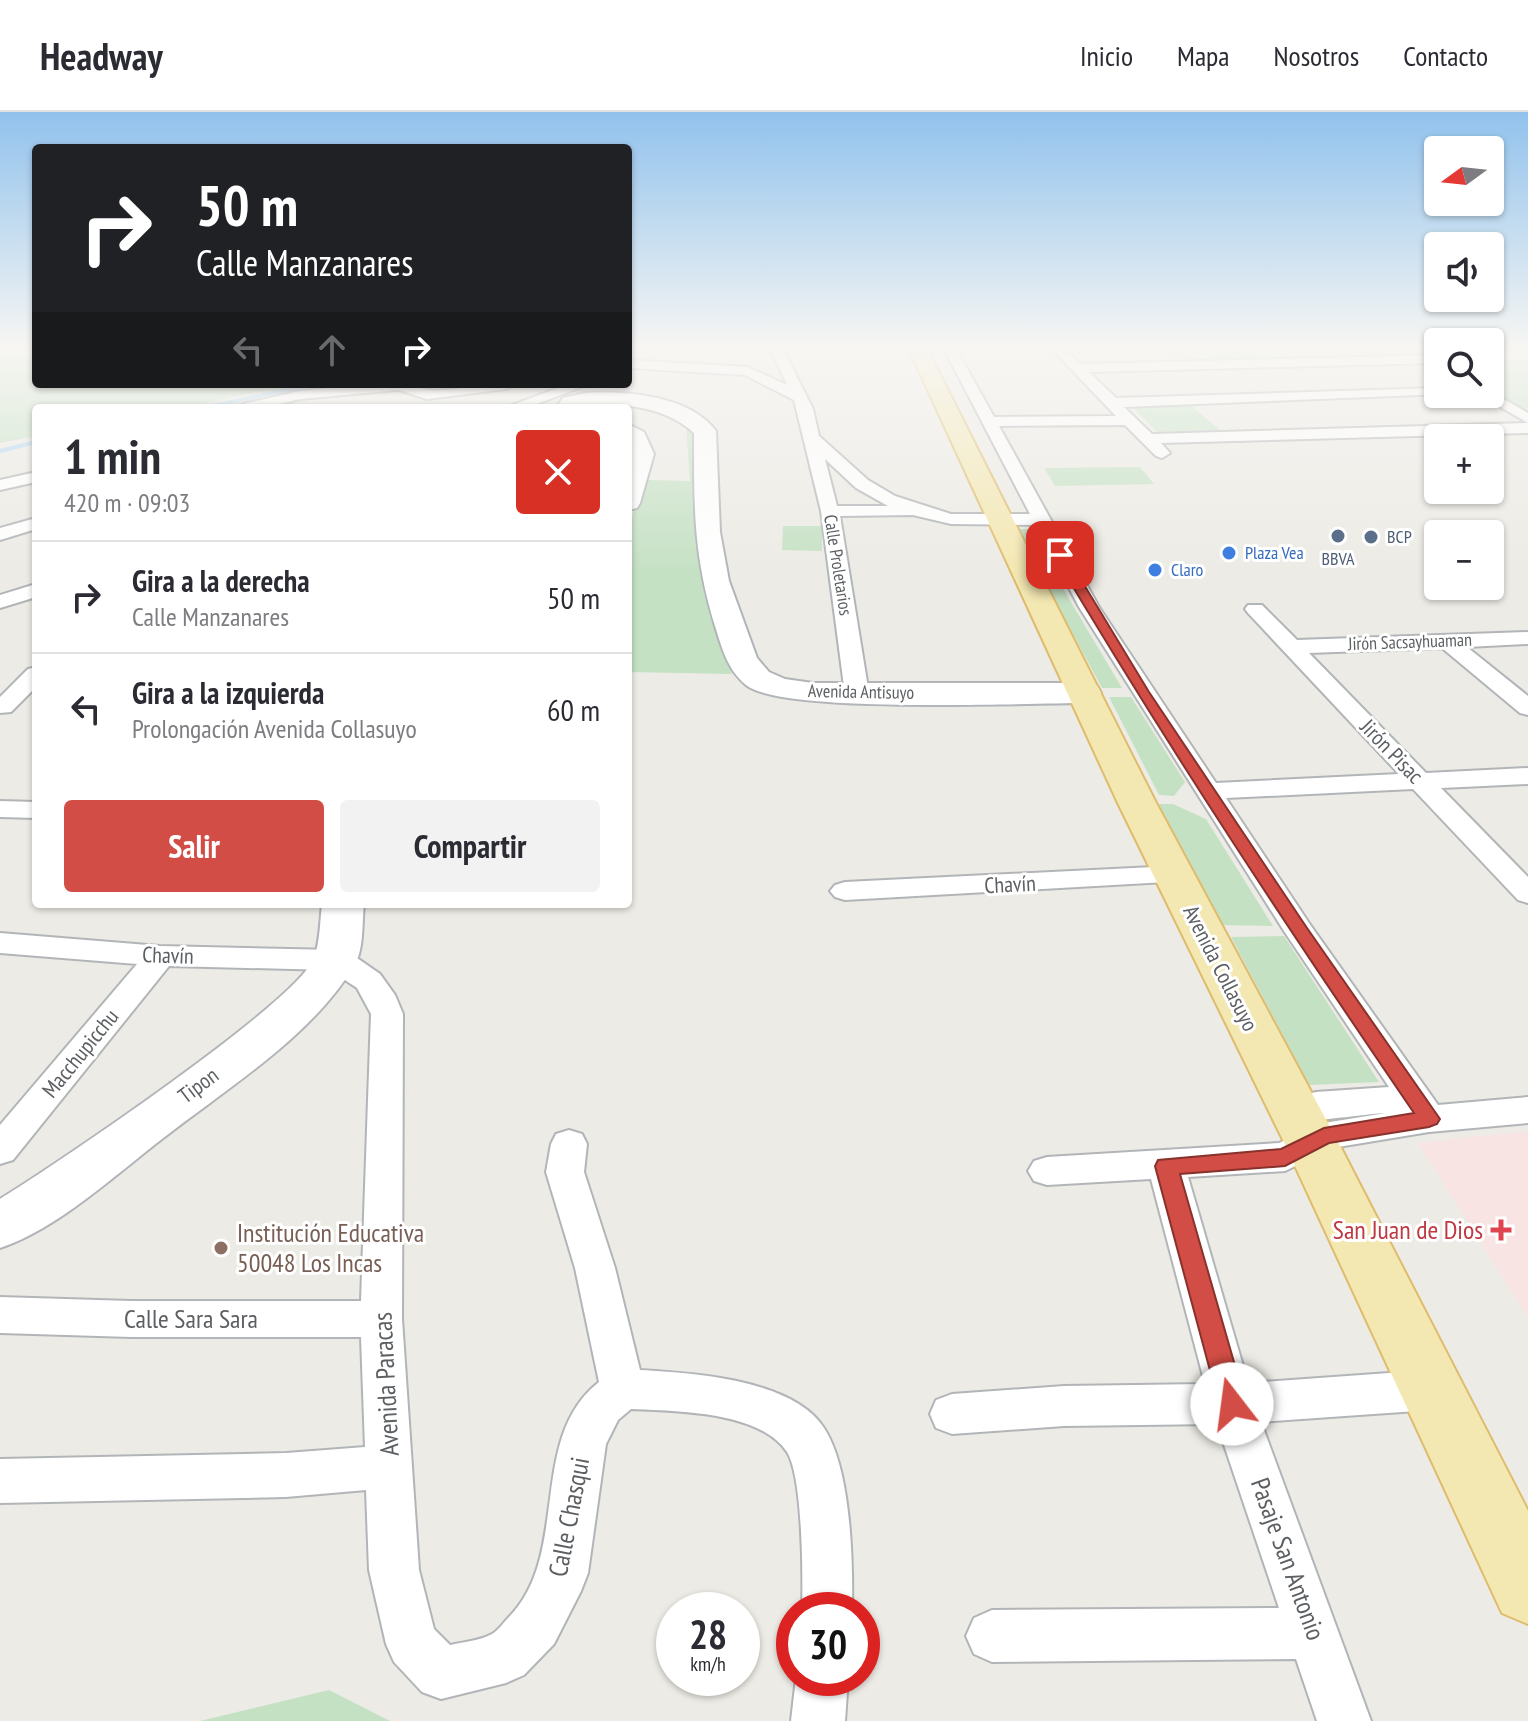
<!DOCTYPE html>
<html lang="es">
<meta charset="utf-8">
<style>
body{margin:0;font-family:"PT Sans Narrow",sans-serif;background:#f2f2f3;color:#2b2b33;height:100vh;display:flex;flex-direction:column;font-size:30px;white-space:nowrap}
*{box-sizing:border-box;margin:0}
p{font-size:26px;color:#7c7c81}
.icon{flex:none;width:44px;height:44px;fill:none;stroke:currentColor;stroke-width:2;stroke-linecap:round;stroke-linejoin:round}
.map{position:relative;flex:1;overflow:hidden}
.sheet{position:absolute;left:32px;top:292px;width:600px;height:504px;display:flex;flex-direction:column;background:#fff;border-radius:8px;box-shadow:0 2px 6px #0004}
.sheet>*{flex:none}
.banner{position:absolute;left:32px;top:32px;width:600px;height:244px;border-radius:8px;box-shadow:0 2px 6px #0004;background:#202124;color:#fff;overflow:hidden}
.needle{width:52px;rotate:255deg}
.fabs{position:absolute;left:1424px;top:24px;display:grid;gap:16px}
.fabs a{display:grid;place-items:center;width:80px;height:80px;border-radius:8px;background:#fff;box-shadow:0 2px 6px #0004;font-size:40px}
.speed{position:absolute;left:656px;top:1480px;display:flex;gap:16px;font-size:40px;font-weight:700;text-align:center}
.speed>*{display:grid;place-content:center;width:104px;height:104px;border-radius:50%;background:#fff;box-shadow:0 2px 6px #0004;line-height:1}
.speed small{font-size:20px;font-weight:400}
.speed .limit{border:12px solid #d22;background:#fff;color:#111}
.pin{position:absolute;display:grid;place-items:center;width:68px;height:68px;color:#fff;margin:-34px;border-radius:16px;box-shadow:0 4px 12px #0006}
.me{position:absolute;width:88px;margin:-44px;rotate:345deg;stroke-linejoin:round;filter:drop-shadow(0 0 6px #0008)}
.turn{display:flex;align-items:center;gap:28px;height:168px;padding:0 32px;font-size:36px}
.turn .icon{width:104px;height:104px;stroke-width:2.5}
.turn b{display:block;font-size:56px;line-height:68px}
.lanes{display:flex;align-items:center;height:76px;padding:0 32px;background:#0003;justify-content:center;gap:40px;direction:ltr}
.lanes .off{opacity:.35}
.round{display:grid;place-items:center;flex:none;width:84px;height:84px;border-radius:8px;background:#f2f2f3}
.overview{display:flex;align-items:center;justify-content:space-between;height:136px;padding:0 32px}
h1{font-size:48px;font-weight:700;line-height:60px}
.primary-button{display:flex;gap:16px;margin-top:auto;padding:16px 32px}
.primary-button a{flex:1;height:92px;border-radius:8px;background:#d24d45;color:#fff;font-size:32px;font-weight:700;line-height:92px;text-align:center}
.primary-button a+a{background:#f2f2f3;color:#2b2b33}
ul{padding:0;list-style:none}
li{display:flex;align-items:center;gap:24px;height:112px;padding:0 32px;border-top:2px solid #e1e1e2}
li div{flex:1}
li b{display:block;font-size:30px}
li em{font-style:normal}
header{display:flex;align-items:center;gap:48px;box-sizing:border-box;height:112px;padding:0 40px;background:#fff;border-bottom:2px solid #e1e1e2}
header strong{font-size:38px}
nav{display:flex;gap:44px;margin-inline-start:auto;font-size:28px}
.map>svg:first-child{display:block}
.medical{fill:#f8e4e3}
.green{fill:#c5e1c4}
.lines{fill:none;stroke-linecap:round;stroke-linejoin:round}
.stream{stroke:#aed7f4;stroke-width:4}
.street-casing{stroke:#b2b5b8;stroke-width:4}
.secondary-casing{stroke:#b1b4b8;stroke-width:4}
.primary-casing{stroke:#debc6c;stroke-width:4}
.street{fill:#fff;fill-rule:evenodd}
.secondary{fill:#fff;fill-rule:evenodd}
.primary{fill:#f4e8b2;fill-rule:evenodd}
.route{fill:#d24d45;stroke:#88322d;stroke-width:2}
.service-dot{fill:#5c6f8a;stroke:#fff;stroke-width:3}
.shop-dot{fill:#3f7fe0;stroke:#fff;stroke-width:3}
.health-dot{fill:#e0444e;stroke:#fff;stroke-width:3}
.education-dot{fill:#8d6e63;stroke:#fff;stroke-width:3}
.labels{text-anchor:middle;stroke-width:6;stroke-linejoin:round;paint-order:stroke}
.far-service-label{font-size:18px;fill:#4e5e75;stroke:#fff;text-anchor:start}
.far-shop-label{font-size:18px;fill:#366cbe;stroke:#fff;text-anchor:start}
.far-street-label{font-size:18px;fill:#5d6063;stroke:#fff}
.street-label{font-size:22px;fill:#5d6063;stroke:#fff}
.near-health-label{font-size:26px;fill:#be3a42;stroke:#fff;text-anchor:end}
.near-education-label{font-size:26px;fill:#785e54;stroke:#fff;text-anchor:start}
.near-street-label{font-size:26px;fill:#5d6063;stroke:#fff}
</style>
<header>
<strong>Headway</strong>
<nav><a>Inicio</a><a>Mapa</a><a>Nosotros</a><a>Contacto</a></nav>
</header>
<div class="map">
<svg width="1528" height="1609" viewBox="0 0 1528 1609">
<rect width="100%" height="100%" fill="#edebe5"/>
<!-- medical -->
<path class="medical" d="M 1528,1019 L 1528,1206 L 1418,1031 Z"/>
<!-- green -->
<path class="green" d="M 0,235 L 36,235 L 36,272 L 298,272 L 180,296 L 36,296 L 36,324 L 0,331 Z
M 1190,235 L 1274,235 L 1292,246 L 1209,248 Z
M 1525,247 L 1528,248 L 1528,302 L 1490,282 L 1490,248 Z
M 1188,291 L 1220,318 L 1157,320 L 1130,293 Z
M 686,313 L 694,314 L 703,454 L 732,562 L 628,560 L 628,428 L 641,359 L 648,368 L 690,369 Z
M 1140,355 L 1154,372 L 1055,374 L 1044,356 Z
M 783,414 L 822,414 L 822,439 L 782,438 Z
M 1017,417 L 1031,417 L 1056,466 L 1042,466 Z
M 1045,470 L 1059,470 L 1122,576 L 1102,576 Z
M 1109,585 L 1131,585 L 1185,670 L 1174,684 L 1159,683 Z
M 1159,692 L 1173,692 L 1206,707 L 1273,814 L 1219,813 Z
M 1284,824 L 1379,970 L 1309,973 L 1231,825 Z
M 329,1578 L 390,1609 L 200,1609 Z"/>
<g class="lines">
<!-- stream -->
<path class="stream" d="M 203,296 L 305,274 L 336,272
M 0,339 L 36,330"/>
<defs>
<path id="street" d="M 770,235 L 782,235 L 813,297 L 819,324 L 868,368 L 895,384 L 951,402 L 1030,402 L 943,235 L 955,235 L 994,305 L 1116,304 L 1050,235 L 1063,235 L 1080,252 L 1438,243 L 1438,251 L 1089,260 L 1116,286 L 1438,276 L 1438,282 L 1444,282 L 1124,295 L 1152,322 L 1528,311 L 1478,282 L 1490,282 L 1490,279 L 1528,301 L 1528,321 L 1161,331 L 1170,341 L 1162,346 L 1156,344 L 1125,313 L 999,314 L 1099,495 L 1216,671 L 1399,662 L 1248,501 L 1245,497 L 1248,493 L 1262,493 L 1297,528 L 1528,520 L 1528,532 L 1467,535 L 1528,584 L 1528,603 L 1520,601 L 1442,536 L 1309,541 L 1426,661 L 1528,656 L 1528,672 L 1441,676 L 1528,765 L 1528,791 L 1518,788 L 1413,677 L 1226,686 L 1311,814 L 1438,993 L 1528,985 L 1528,1011 L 1429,1020 L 1332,1036 L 1285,1059 L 1188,1065 L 1248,1271 L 1431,1258 L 1447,1264 L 1453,1278 L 1447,1292 L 1431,1298 L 1261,1310 L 1371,1609 L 1317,1609 L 1296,1547 L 992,1550 L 974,1542 L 966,1524 L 974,1506 L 992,1498 L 1279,1496 L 1217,1312 L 1064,1314 L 952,1322 L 936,1316 L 930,1302 L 936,1288 L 952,1282 L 1064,1274 L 1205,1272 L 1151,1067 L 1047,1073 L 1034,1069 L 1028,1059 L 1034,1049 L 1047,1045 L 1279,1031 L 1324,1011 L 1386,1001 C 1362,1002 1300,1013 1281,1007 L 1276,998 L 1281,989 L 1316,980 L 1389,975 L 1284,819 L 1079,495 L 1036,413 L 951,412 L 913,403 L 840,404 L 869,582 L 865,587 L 849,587 L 845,582 L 821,399 L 794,288 L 745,263 L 628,256 L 628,248 L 748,255 L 787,273 ZM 825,347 L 856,376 L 888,394 L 837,394 Z
M 1528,240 L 1528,248 L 1490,249 L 1490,241 Z
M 372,272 L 425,272 L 419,276 C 446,284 485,268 514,273 L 507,277 L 427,287 L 399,278 L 300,287 L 263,296 L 241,295 L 243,292 L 300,279 Z
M 569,272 L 590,272 L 526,296 L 504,296 Z
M 36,360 L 36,370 L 0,378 L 0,368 Z
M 36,406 L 36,417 L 0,428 L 0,416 Z
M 36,472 L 36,485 L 0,496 L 0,483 Z
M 36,555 L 36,575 L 11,600 L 0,601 L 0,585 L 28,557 Z
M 0,689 L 36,690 L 36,706 L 0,705 Z
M 1174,754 L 1184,757 L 1188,763 L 1184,769 L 845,788 L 835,785 L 830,779 L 835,773 L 845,770 Z
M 0,821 L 160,834 L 336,838 L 357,846 L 380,862 L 395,883 L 403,902 L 402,1207 L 419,1458 L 434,1517 L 450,1533 C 462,1530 480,1529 492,1522 C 498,1519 504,1510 509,1505 C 571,1442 527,1326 599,1270 L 575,1156 L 546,1060 L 551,1032 L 556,1022 L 569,1018 L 582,1022 L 587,1032 L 584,1060 L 615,1156 L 640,1258 C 692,1261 793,1267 824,1316 C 851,1357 853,1449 852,1498 L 802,1498 C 803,1466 803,1365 787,1340 C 760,1299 675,1299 631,1297 L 618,1308 L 606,1332 L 588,1461 L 581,1479 L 554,1532 L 524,1563 L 506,1571 L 441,1587 L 422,1580 L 394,1550 L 386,1532 L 369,1458 L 366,1378 L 286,1385 L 0,1391 L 0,1347 L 286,1341 L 365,1335 L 361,1225 L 131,1225 L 0,1221 L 0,1185 L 131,1189 L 361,1189 L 371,902 L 357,876 L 330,858 L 169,854 L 13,1048 L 0,1052 L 0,1013 L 137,852 L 0,841 Z
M 796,1566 L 848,1566 L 845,1609 L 791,1609 Z"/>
<path id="secondary" d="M 585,281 C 626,279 689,283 716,319 L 720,420 L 729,469 L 757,546 L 769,560 L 785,567 L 813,571 L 1085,571 L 1097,574 L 1101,581 L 1097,588 L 1085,591 C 1026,591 781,602 746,573 C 727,557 722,536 715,514 C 693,442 694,394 694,321 C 667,296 626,291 591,293 C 580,294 570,299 557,294 L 563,286 Z
M 628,312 L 644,320 L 654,342 L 640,391 L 637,396 L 628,398 L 628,359 L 632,342 Z
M 322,792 L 364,792 C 362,809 364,837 355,852 C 313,924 227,976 162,1027 C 114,1064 57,1117 0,1136 L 0,1087 C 51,1056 299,889 314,846 C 320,830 320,809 322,792 Z"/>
<path id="primary" d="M 908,235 L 926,235 L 1155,689 L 1338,1030 L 1528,1399 L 1528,1512 L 1502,1501 L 1284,1030 L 1117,689 Z"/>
</defs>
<!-- street casing -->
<use href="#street" class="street-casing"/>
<!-- secondary casing -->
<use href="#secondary" class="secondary-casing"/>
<!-- primary casing -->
<use href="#primary" class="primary-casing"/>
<!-- street -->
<use href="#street" class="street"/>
<!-- secondary -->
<use href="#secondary" class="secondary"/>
<!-- primary -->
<use href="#primary" class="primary"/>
</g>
<!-- sky -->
<linearGradient id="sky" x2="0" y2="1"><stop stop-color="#91c2ed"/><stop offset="0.51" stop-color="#f7f6f3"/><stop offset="1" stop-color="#f7f6f3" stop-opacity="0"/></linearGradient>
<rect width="1528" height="460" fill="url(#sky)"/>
<!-- route -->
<path class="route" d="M 1060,440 L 1066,443 L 1149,580 L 1307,816 L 1440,1007 L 1437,1012 L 1429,1015 L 1329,1031 L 1285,1054 L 1180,1062 L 1246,1292 L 1242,1301 L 1232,1305 L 1223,1301 L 1219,1292 L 1155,1054 L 1158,1048 L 1281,1037 L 1324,1016 L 1414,1001 C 1289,818 1167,634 1054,443 Z"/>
<!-- markers -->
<g class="service-dot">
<circle cx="1338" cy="424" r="8"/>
<circle cx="1371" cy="425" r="8"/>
</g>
<g class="shop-dot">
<circle cx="1229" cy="441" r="8"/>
<circle cx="1155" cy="458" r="8"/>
</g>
<path class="health-dot" d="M1497 1106h8v8h8v8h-8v8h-8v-8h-8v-8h8z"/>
<circle class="education-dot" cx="221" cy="1136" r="8"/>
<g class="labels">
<!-- far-service labels -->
<g class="far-service-label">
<text x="1387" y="431">BCP</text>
<text x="1338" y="453" text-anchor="middle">BBVA</text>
</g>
<!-- far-shop labels -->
<g class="far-shop-label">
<text x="1245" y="447">Plaza Vea</text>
<text x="1171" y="464">Claro</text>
</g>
<!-- far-street labels -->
<g class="far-street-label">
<text transform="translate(838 453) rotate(81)" y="6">Calle Proletarios</text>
<text transform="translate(1410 530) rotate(-2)" y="6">Jirón Sacsayhuaman</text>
<text transform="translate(861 580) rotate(1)" y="6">Avenida Antisuyo</text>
</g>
<!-- street labels -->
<g class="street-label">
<text transform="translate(1392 639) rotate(46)" y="8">Jirón Pisac</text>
<text transform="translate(1010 772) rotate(-3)" y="8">Chavín</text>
<text transform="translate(168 843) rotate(2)" y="8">Chavín</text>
<text transform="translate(1221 856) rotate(63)" y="8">Avenida Collasuyo</text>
<text transform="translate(80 941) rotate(-51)" y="8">Macchupicchu</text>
<text transform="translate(198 973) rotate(-37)" y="8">Tipon</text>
</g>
<!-- near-health labels -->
<g class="near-health-label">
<text x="1483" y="1127">San Juan de Dios</text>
</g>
<!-- near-education labels -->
<g class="near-education-label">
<text x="237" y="1130">Institución Educativa<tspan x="237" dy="30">50048 Los Incas</tspan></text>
</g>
<!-- near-street labels -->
<g class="near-street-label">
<text x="191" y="1216">Calle Sara Sara</text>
<text transform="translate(386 1272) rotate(-93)" y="9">Avenida Paracas</text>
<text transform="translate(569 1405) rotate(-79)" y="9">Calle Chasqui</text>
<text transform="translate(1288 1447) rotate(70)" y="9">Pasaje San Antonio</text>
</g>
</g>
</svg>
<div class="fabs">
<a><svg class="needle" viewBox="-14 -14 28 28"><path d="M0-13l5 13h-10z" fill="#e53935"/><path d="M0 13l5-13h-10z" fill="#7c7c81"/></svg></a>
<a><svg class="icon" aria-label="sound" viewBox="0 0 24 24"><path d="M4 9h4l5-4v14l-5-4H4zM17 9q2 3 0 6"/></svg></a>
<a><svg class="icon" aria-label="search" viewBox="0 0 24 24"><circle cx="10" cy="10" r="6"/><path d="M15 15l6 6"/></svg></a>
<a>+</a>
<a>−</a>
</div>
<div class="speed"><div>28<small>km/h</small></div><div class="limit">30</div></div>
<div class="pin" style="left:1060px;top:443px;background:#d93025"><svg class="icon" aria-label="arrive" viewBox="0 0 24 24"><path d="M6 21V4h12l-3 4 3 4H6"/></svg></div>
<svg class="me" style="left:1232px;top:1292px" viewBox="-20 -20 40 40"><circle r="19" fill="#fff"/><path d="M0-13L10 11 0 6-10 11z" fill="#d24d45"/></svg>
<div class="banner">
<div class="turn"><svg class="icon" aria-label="right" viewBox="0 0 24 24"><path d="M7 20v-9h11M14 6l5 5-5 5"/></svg><div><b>50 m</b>Calle Manzanares</div></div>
<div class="lanes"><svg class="icon off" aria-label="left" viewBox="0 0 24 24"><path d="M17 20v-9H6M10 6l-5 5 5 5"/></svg><svg class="icon off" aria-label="ahead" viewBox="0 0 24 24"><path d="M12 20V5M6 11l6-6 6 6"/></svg><svg class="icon" aria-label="right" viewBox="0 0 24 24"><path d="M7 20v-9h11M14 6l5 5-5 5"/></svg></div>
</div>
<section class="sheet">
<div class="overview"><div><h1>1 min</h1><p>420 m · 09:03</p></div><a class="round" style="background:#d93025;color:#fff"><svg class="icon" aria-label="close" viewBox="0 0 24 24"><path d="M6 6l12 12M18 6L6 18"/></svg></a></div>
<ul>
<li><svg class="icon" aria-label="right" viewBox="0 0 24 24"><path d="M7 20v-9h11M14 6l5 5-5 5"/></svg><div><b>Gira a la derecha</b><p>Calle Manzanares</p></div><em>50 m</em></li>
<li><svg class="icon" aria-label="left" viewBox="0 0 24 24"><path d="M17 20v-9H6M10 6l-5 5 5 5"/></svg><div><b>Gira a la izquierda</b><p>Prolongación Avenida Collasuyo</p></div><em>60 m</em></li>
</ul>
<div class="primary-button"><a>Salir</a><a>Compartir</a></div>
</section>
</div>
